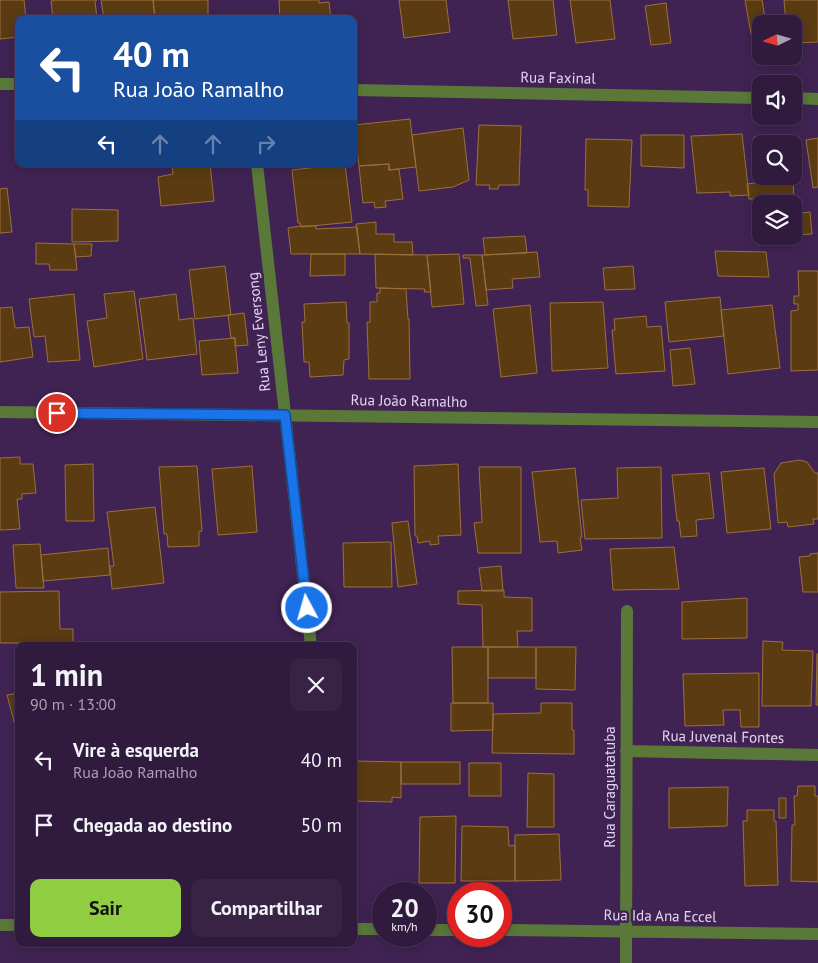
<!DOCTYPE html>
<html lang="pt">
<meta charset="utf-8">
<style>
body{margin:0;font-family:"PT Sans",sans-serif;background:#382345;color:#f1f3f6;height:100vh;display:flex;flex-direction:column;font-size:19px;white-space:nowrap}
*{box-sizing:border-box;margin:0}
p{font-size:16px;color:#a8a1b0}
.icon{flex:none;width:28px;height:28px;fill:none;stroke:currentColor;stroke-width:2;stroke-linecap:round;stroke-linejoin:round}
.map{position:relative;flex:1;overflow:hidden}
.side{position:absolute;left:15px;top:642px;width:342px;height:305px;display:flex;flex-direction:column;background:#301a3e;border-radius:10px;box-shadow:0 2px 12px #0003,0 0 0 1px #4b3858}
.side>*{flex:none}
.hud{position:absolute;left:15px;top:15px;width:342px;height:152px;border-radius:10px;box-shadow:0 2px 12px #0003,0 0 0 1px #4b3858;background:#1a4fa0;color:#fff;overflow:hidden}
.needle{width:32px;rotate:265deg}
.tools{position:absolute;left:752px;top:15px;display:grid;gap:10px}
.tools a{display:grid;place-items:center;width:50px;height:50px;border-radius:10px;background:#301a3e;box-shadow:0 2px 12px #0003,0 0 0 1px #4b3858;font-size:25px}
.speed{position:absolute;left:372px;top:882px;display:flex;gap:10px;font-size:25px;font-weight:700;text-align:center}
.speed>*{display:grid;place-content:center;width:65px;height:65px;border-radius:50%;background:#301a3e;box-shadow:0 2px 12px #0003,0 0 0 1px #4b3858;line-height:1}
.speed small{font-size:12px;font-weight:400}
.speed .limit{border:8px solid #d22;background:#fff;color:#111}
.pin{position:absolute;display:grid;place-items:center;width:42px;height:42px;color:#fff;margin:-21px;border:2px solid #fff;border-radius:50%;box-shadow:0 1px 5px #0007}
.me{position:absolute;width:55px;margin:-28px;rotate:354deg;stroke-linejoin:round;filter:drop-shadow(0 0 4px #0008)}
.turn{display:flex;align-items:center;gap:18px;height:105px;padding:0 15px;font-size:22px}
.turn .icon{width:65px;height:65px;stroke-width:2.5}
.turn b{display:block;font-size:35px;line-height:42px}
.lanes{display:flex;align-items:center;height:48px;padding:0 15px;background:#0003;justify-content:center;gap:25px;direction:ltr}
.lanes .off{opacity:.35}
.round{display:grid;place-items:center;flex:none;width:52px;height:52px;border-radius:10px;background:#382345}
.summary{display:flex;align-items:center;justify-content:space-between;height:85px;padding:0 15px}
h1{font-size:30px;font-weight:600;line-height:38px}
.button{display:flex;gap:10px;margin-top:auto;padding:10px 15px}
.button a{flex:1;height:58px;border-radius:10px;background:#90cd41;color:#111;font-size:20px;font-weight:600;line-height:58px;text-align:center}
.button a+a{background:#382345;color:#f1f3f6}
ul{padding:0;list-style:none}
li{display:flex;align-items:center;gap:15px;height:65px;padding:0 15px}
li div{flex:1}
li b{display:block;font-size:19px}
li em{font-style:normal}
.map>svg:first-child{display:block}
.building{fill:#5a3b12;stroke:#9b703c}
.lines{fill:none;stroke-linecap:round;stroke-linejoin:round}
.minor{stroke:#5a7939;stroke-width:12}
.route-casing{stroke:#114b97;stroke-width:12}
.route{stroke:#1a73e8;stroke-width:9}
.labels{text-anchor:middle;stroke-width:5;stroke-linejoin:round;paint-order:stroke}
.street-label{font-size:15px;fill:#e3d3f1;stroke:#402353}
</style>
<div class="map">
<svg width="818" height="963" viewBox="0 0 818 963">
<rect width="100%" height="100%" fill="#402353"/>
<!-- building -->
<path class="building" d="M 0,0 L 24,0 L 26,19 L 19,19 L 19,37 L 0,39 Z
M 55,0 L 97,0 L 95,1 L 97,19 L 53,19 L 51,1 Z
M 101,0 L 153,0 L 155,19 L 104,19 Z
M 153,0 L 208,0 L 208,19 L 155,19 Z
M 279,0 L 319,0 L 319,3 L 329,2 L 331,19 L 280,19 Z
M 399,0 L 446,0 L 450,32 L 404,38 Z
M 508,0 L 553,0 L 557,35 L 513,39 Z
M 570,0 L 610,0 L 615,39 L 576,43 Z
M 745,0 L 762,0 L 766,24 L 761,24 L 761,33 L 751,34 Z
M 784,0 L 818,0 L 818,42 L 794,43 L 794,24 L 786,24 Z
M 666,3 L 671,43 L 651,45 L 645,6 Z
M 410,119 L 416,167 L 389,170 L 389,164 L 359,166 L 354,125 Z
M 479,125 L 521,126 L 519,185 L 499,185 L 498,189 L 489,189 L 490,185 L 476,185 Z
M 463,128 L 469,180 L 453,187 L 419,191 L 412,135 Z
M 742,134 L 749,195 L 730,196 L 730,192 L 697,193 L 691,136 Z
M 641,135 L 684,135 L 684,168 L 641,166 Z
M 793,136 L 793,144 L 761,144 L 761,176 L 793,176 L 794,201 L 755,201 L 755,199 L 749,199 L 747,184 L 755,183 L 754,137 Z
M 818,138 L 818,187 L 813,188 L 806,140 Z
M 586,139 L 632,140 L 629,207 L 588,206 L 588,190 L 585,190 Z
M 172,164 L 210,164 L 214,201 L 161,206 L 158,177 L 173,174 Z
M 345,164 L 352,222 L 301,227 L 300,223 L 298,223 L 292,170 Z
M 389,164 L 389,170 L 399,169 L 403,199 L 385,201 L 386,207 L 375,208 L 374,202 L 363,203 L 359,166 Z
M 7,188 L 12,232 L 0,233 L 0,189 Z
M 72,209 L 118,210 L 118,241 L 72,242 Z
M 810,212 L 812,234 L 794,235 L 794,214 Z
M 376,222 L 376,234 L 394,234 L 394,242 L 412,242 L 413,255 L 360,254 L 356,224 Z
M 300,226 L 316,226 L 316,229 L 357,227 L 360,254 L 291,254 L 288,228 Z
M 525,236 L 527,253 L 485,255 L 483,238 Z
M 36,243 L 74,244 L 77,270 L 50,270 L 49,264 L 36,264 Z
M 74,244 L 92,244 L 91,256 L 76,257 Z
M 715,251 L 766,252 L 769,277 L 718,276 Z
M 537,252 L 540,277 L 512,279 L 513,288 L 486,290 L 482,255 Z
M 311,254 L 345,254 L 345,275 L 310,276 Z
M 375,254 L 427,255 L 431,292 L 424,292 L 425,289 L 376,288 Z
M 459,254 L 464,304 L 432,307 L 427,255 Z
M 463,255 L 482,255 L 488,305 L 476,306 L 470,258 L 463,258 Z
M 225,266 L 231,315 L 195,319 L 189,270 Z
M 633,266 L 635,289 L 605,290 L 603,268 Z
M 798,271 L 818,271 L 818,370 L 791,371 L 791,311 L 798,310 L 798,304 L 794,304 L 794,296 L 799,296 Z
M 380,288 L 406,289 L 408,319 L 409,319 L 410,379 L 369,379 L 367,322 L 370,322 L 370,302 L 377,302 L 377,293 L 380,293 Z
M 134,291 L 143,359 L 94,367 L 87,321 L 107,318 L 104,294 Z
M 74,294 L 80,360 L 48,362 L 45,336 L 34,337 L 29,299 Z
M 176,294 L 179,320 L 193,318 L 197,354 L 147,360 L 139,299 Z
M 720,297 L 724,336 L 669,342 L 665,302 Z
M 346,302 L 347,323 L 349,323 L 349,359 L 344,360 L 343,375 L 310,377 L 309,362 L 304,362 L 302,322 L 305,322 L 304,304 Z
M 603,302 L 608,368 L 552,371 L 550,303 Z
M 530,305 L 537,373 L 501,377 L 493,309 Z
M 772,305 L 780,368 L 728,374 L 721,310 Z
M 12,307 L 15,328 L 29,327 L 33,357 L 0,362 L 0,308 Z
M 244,313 L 248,345 L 235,346 L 235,338 L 231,338 L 228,315 Z
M 646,316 L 647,327 L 661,326 L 665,371 L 616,374 L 612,330 L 615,330 L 614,319 Z
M 235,338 L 238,373 L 202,375 L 199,341 Z
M 690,348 L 695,384 L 673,386 L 670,350 Z
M 20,457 L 20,464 L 33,464 L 36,493 L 22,494 L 22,499 L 17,499 L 20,529 L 0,530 L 0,458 Z
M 800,460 L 807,462 L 815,473 L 818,473 L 818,519 L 813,519 L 814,524 L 788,527 L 787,522 L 778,523 L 774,474 L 781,463 Z
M 93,464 L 94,521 L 66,521 L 65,465 Z
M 458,464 L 461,535 L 438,536 L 439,544 L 430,545 L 430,541 L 418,543 L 417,536 L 415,536 L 414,466 Z
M 197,466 L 202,531 L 199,532 L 199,546 L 168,547 L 167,534 L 164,534 L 159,467 Z
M 252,466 L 257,532 L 218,535 L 212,469 Z
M 479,467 L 521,467 L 521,553 L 478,553 L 474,523 L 482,522 Z
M 661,467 L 662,538 L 585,539 L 581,500 L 618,498 L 617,468 Z
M 575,468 L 582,537 L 580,538 L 582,550 L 558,553 L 557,541 L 540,542 L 532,472 Z
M 764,468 L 771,529 L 727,533 L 721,472 Z
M 709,473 L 714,518 L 696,520 L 697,536 L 681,537 L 679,521 L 677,521 L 672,475 Z
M 155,507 L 164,583 L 112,589 L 110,566 L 114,566 L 107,512 Z
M 408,521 L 417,584 L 398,587 L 392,523 Z
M 391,542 L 392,587 L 344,587 L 343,543 Z
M 40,544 L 44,588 L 16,588 L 13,545 Z
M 674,547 L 679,589 L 613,590 L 610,549 Z
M 108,548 L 110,575 L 43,581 L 41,555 Z
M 818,553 L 818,592 L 803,592 L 799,557 L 810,556 L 810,554 Z
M 501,566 L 503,591 L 482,591 L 479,568 Z
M 504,590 L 504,597 L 532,598 L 532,631 L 517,631 L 518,647 L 483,647 L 482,605 L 458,604 L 458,591 Z
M 59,591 L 60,629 L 73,629 L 73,646 L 30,646 L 30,643 L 0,643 L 0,592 Z
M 747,598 L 747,638 L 682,639 L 682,602 Z
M 763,641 L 783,642 L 782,650 L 813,651 L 811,706 L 762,706 Z
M 452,647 L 488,647 L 488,703 L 453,703 Z
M 488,647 L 536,647 L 536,678 L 488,678 Z
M 536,647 L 576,647 L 575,690 L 536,689 Z
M 817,654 L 818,654 L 818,705 L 816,705 Z
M 759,673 L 759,727 L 741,727 L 740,710 L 723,710 L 724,725 L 685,726 L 683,674 Z
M 19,693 L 19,741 L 7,695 Z
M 451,703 L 493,703 L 493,730 L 451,731 Z
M 541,703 L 572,703 L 572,730 L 574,730 L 574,754 L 492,753 L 493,714 L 541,713 Z
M 354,761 L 401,762 L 401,798 L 392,797 L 392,802 L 354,801 Z
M 401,762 L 460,762 L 460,784 L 401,784 Z
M 469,763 L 501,763 L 501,796 L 469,796 Z
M 528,773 L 554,774 L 554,827 L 527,827 Z
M 798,786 L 815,786 L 815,796 L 818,796 L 818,882 L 791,881 L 792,825 L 795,825 L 794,796 L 797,796 Z
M 728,787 L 727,826 L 669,828 L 669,788 Z
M 779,798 L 786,798 L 786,818 L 779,818 Z
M 747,810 L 774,810 L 774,821 L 776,821 L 778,885 L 745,886 L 743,821 L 747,821 Z
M 456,816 L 455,883 L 419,883 L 420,817 Z
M 462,826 L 508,827 L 509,846 L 515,845 L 515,881 L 461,881 Z
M 559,834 L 561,880 L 515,881 L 515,835 Z"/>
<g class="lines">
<!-- minor -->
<path class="minor" d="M 0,84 L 19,84
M 354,90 L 761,98
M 794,98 L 818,99
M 257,164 L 311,646
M 0,412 L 818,422
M 626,751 L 818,755
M 0,925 L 19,925
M 354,929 L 384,929
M 426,930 L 459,930
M 501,930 L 818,934
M 626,963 L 627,611"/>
</g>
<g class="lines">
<defs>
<path id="route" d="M 57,413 L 285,415 L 307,608"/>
</defs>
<!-- route casing -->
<use href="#route" class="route-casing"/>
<!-- route -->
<use href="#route" class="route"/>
</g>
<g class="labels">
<!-- street labels -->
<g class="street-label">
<text transform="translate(558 78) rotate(1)" y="5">Rua Faxinal</text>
<text transform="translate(259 332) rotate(-96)" y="5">Rua Leny Eversong</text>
<text transform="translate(409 401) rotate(1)" y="5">Rua João Ramalho</text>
<text transform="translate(723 737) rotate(1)" y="5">Rua Juvenal Fontes</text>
<text transform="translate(610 787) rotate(-90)" y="5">Rua Caraguatatuba</text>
<text transform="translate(660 916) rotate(1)" y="5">Rua Ida Ana Eccel</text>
</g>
</g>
</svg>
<div class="tools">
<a><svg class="needle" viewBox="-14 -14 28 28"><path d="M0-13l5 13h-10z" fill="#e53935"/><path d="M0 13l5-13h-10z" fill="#a8a1b0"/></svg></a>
<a><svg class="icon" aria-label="sound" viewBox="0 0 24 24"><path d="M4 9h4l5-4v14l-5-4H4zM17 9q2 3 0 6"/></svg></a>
<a><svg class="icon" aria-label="search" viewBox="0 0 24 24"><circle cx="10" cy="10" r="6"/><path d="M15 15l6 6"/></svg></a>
<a><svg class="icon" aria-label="layers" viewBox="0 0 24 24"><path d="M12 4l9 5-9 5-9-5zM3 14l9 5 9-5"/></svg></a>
</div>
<div class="speed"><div>20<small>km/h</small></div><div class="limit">30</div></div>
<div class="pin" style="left:57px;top:413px;background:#d93025"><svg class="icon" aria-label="arrive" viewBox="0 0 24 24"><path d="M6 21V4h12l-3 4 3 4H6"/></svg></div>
<svg class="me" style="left:307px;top:608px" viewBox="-20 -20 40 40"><circle r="17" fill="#1a73e8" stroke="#fff" stroke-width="3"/><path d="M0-11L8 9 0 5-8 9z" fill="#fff"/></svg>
<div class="hud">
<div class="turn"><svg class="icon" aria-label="left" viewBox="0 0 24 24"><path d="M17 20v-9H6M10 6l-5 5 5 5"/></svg><div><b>40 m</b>Rua João Ramalho</div></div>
<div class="lanes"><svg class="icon" aria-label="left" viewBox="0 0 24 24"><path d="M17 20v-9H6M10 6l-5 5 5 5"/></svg><svg class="icon off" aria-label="ahead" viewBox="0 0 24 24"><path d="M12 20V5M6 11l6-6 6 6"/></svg><svg class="icon off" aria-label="ahead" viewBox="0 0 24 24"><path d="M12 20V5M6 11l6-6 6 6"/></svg><svg class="icon off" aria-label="right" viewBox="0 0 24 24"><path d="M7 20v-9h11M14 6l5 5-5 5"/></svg></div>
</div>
<section class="side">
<div class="summary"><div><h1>1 min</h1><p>90 m · 13:00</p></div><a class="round"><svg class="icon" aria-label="close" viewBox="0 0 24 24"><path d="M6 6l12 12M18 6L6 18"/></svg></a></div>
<ul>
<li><svg class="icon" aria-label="left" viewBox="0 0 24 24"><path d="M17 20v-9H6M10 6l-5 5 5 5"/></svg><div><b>Vire à esquerda</b><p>Rua João Ramalho</p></div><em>40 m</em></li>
<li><svg class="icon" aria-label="arrive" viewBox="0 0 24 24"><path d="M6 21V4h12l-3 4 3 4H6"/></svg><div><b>Chegada ao destino</b></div><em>50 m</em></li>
</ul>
<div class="button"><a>Sair</a><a>Compartilhar</a></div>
</section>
</div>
